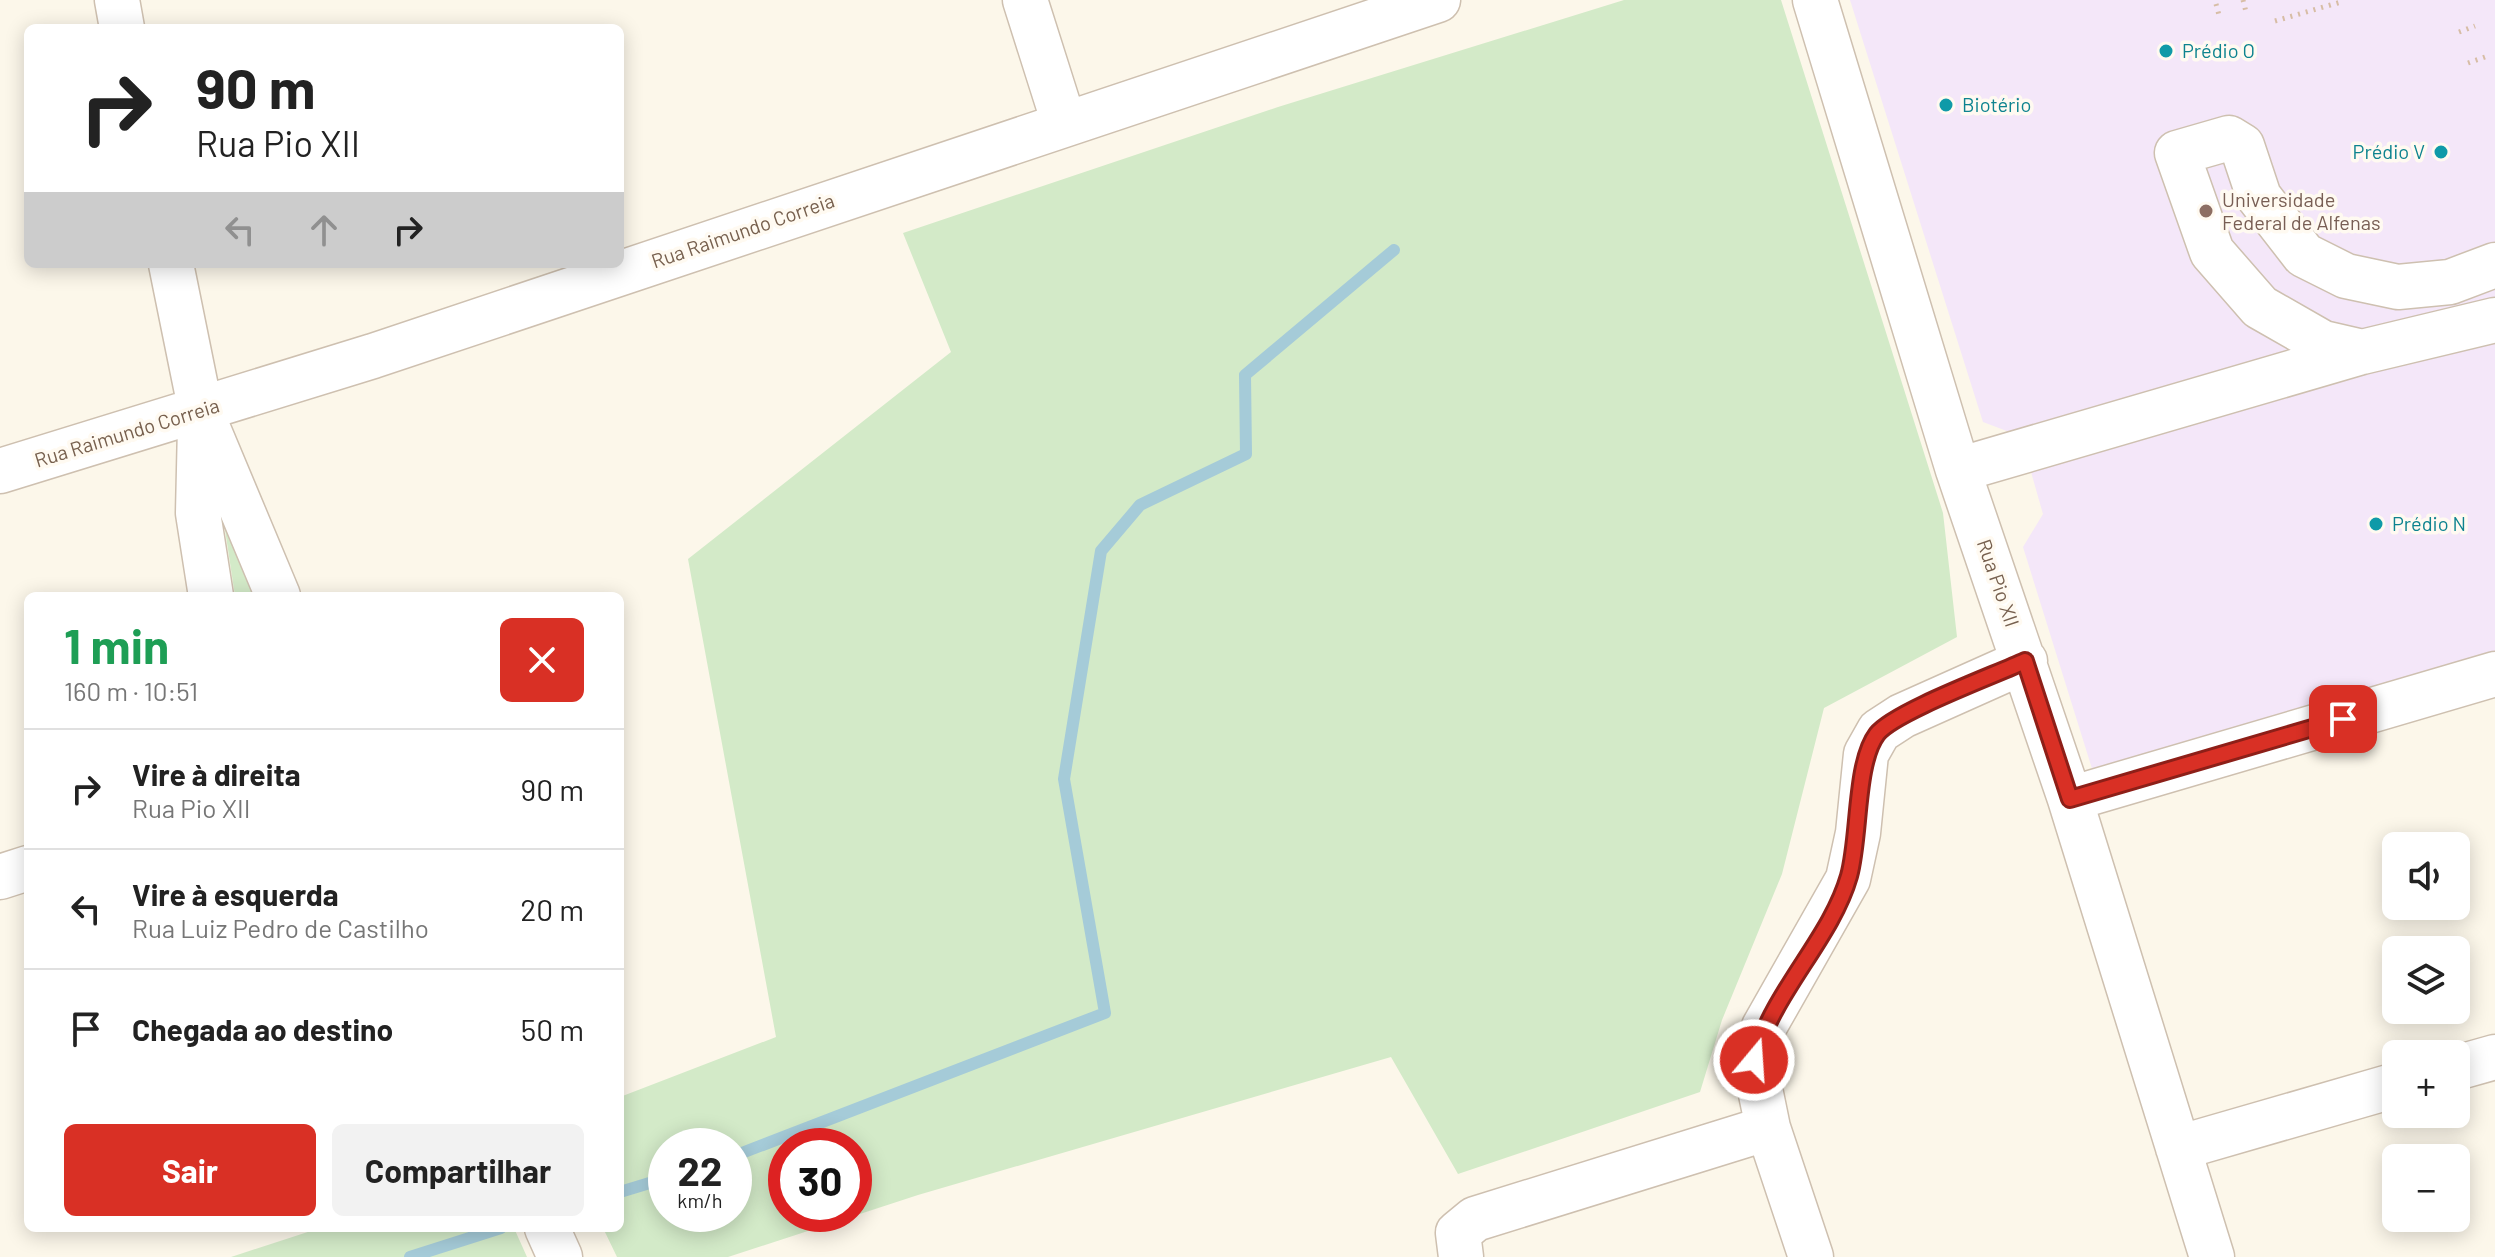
<!DOCTYPE html>
<html lang="pt">
<meta charset="utf-8">
<style>
body{margin:0;font-family:Barlow,sans-serif;background:#f2f2f2;color:#222;height:100vh;display:flex;flex-direction:column;font-size:30px;white-space:nowrap}
*{box-sizing:border-box;margin:0}
p{font-size:26px;color:#767676}
.icon{flex:none;width:44px;height:44px;fill:none;stroke:currentColor;stroke-width:2;stroke-linecap:round;stroke-linejoin:round}
.map{position:relative;flex:1;overflow:hidden}
.panel{position:absolute;left:24px;top:592px;width:600px;height:640px;display:flex;flex-direction:column;background:#fff;border-radius:12px;box-shadow:0 4px 20px #0003}
.panel>*{flex:none}
.hud{position:absolute;left:24px;top:24px;width:600px;height:244px;border-radius:12px;box-shadow:0 4px 20px #0003;background:#fff;color:#222;overflow:hidden}
.controls{position:absolute;left:2382px;top:832px;display:grid;gap:16px}
.controls a{display:grid;place-items:center;width:88px;height:88px;border-radius:12px;background:#fff;box-shadow:0 4px 20px #0003;font-size:40px}
.speed{position:absolute;left:648px;top:1128px;display:flex;gap:16px;font-size:40px;font-weight:700;text-align:center}
.speed>*{display:grid;place-content:center;width:104px;height:104px;border-radius:50%;background:#fff;box-shadow:0 4px 20px #0003;line-height:1}
.speed small{font-size:20px;font-weight:400}
.speed .limit{border:12px solid #d22;background:#fff;color:#111}
.pin{position:absolute;display:grid;place-items:center;width:68px;height:68px;color:#fff;margin:-34px;border-radius:16px;box-shadow:0 4px 12px #0006}
.me{position:absolute;width:88px;margin:-44px;rotate:18deg;stroke-linejoin:round;filter:drop-shadow(0 0 6px #0008)}
.turn{display:flex;align-items:center;gap:28px;height:168px;padding:0 40px;font-size:36px}
.turn .icon{width:104px;height:104px;stroke-width:2.5}
.turn b{display:block;font-size:56px;line-height:68px}
.lanes{display:flex;align-items:center;height:76px;padding:0 40px;background:#0003;justify-content:center;gap:40px;direction:ltr}
.lanes .off{opacity:.35}
.round{display:grid;place-items:center;flex:none;width:84px;height:84px;border-radius:12px;background:#f2f2f2}
.summary{display:flex;align-items:center;justify-content:space-between;height:136px;padding:0 40px}
h1{font-size:48px;font-weight:700;line-height:60px;color:#1e9e55}
.button{display:flex;gap:16px;margin-top:auto;padding:16px 40px}
.button a{flex:1;height:92px;border-radius:12px;background:#d93025;color:#fff;font-size:32px;font-weight:700;line-height:92px;text-align:center}
.button a+a{background:#f2f2f2;color:#222}
ul{padding:0;list-style:none}
li{display:flex;align-items:center;gap:24px;height:120px;padding:0 40px;border-top:2px solid #e0e0e0}
li div{flex:1}
li b{display:block;font-size:30px}
li em{font-style:normal}
.map>svg:first-child{display:block}
.education{fill:#f4e7f9}
.green{fill:#d3eac8;fill-rule:evenodd}
.lines{fill:none;stroke-linecap:round;stroke-linejoin:round}
.stream{stroke:#a5cbd8;stroke-width:12}
.minor-casing{stroke:#cec0b0;stroke-width:47}
.path{stroke:#d7bda5;stroke-width:5;stroke-dasharray:2 6;stroke-linecap:butt}
.minor{stroke:#fff;stroke-width:44}
.route-casing{stroke:#8d1f18;stroke-width:20}
.route{stroke:#d93025;stroke-width:14}
.culture-dot{fill:#0f9aa8;stroke:#fffaf1;stroke-width:3}
.education-dot{fill:#8d6e63;stroke:#fffaf1;stroke-width:3}
.labels{text-anchor:middle;stroke-width:7;stroke-linejoin:round;paint-order:stroke}
.culture-label{font-size:20px;fill:#0d838f;stroke:#fffaf1;text-anchor:start}
.education-label{font-size:20px;fill:#785e54;stroke:#fffaf1;text-anchor:start}
.street-label{font-size:20px;fill:#77604e;stroke:#fffaf1}
</style>
<div class="map">
<svg width="2495" height="1257" viewBox="0 0 2495 1257">
<rect width="100%" height="100%" fill="#fcf7ea"/>
<!-- education -->
<path class="education" d="M 1850,0 L 2495,0 L 2495,663 L 2094,775 L 2023,547 L 2043,514 L 2025,451 L 2020,436 L 1983,422 Z"/>
<!-- green -->
<path class="green" d="M 1624,0 L 1781,0 L 1943,513 L 1957,637 L 1824,708 L 1782,874 L 1722,1020 L 1700,1092 L 1458,1174 L 1391,1057 L 918,1195 L 728,1257 L 617,1257 L 603,1228 L 620,1228 L 620,1097 L 776,1037 L 688,559 L 951,352 L 903,233 L 1278,107 ZM 666,1146 L 734,1146 L 734,1214 L 666,1214 ZM 786,1146 L 854,1146 L 854,1214 L 786,1214 Z
M 224,523 L 257,596 L 235,596 Z
M 320,1228 L 514,1228 L 527,1257 L 231,1257 Z"/>
<g class="lines">
<!-- stream -->
<path class="stream" d="M 734,1156 L 1105,1013 L 1064,779 L 1101,551 L 1140,505 L 1246,454 L 1245,375 L 1394,250
M 620,1192 L 666,1178
M 410,1257 L 501,1228"/>
<defs>
<path id="minor" d="M 117,0 L 122,28
M 1025,0 L 1064,123
M 1815,0 L 1958,470 L 2070,799 L 2212,1257
M 171,264 L 201,412 L 278,596
M 2362,352 L 2323,343 L 2260,307 L 2212,252 L 2177,153 L 2229,138 L 2242,146 L 2259,197 L 2304,255 L 2346,276 L 2398,287 L 2450,282 L 2495,265
M 200,426 L 198,513 L 211,596
M 1958,470 L 2362,352 L 2495,320
M 0,471 L 373,356 L 1438,0
M 2070,799 L 2495,674
M 0,877 L 28,868
M 2456,1068 L 2495,1057
M 2178,1148 L 2396,1085
M 547,1228 L 560,1257
M 1461,1257 L 1458,1233 L 1475,1219 L 1768,1128
M 1811,1257 L 1768,1128 L 1760,1089 L 1754,1060 L 1764,1027 L 1848,879 L 1858,833 L 1866,754 L 1879,731 L 1902,716 L 2025,661"/>
</defs>
<!-- minor casing -->
<use href="#minor" class="minor-casing"/>
<!-- path -->
<path class="path" d="M 2243,0 L 2246,12
M 2216,4 L 2220,19
M 2275,21 L 2341,2
M 2459,32 L 2475,26
M 2468,63 L 2485,57"/>
<!-- minor -->
<use href="#minor" class="minor"/>
</g>
<g class="lines">
<defs>
<path id="route" d="M 1754,1060 C 1773,991 1831,939 1849,876 C 1860,837 1855,763 1877,734 C 1894,712 1995,675 2025,661 L 2070,799 L 2343,719"/>
</defs>
<!-- route casing -->
<use href="#route" class="route-casing"/>
<!-- route -->
<use href="#route" class="route"/>
</g>
<!-- markers -->
<g class="culture-dot">
<circle cx="2166" cy="51" r="8"/>
<circle cx="1946" cy="105" r="8"/>
<circle cx="2441" cy="152" r="8"/>
<circle cx="2376" cy="524" r="8"/>
</g>
<circle class="education-dot" cx="2206" cy="211" r="8"/>
<g class="labels">
<!-- culture labels -->
<g class="culture-label">
<text x="2182" y="58">Prédio O</text>
<text x="1962" y="112">Biotério</text>
<text x="2425" y="159" text-anchor="end">Prédio V</text>
<text x="2392" y="531">Prédio N</text>
</g>
<!-- education labels -->
<g class="education-label">
<text x="2222" y="207">Universidade<tspan x="2222" dy="23">Federal de Alfenas</tspan></text>
</g>
<!-- street labels -->
<g class="street-label">
<text transform="translate(743 231) rotate(-19)" y="7">Rua Raimundo Correia</text>
<text transform="translate(127 433) rotate(-17)" y="7">Rua Raimundo Correia</text>
<text transform="translate(1998 583) rotate(71)" y="7">Rua Pio XII</text>
</g>
</g>
</svg>
<div class="controls">
<a><svg class="icon" aria-label="sound" viewBox="0 0 24 24"><path d="M4 9h4l5-4v14l-5-4H4zM17 9q2 3 0 6"/></svg></a>
<a><svg class="icon" aria-label="layers" viewBox="0 0 24 24"><path d="M12 4l9 5-9 5-9-5zM3 14l9 5 9-5"/></svg></a>
<a>+</a>
<a>−</a>
</div>
<div class="speed"><div>22<small>km/h</small></div><div class="limit">30</div></div>
<div class="pin" style="left:2343px;top:719px;background:#d93025"><svg class="icon" aria-label="arrive" viewBox="0 0 24 24"><path d="M6 21V4h12l-3 4 3 4H6"/></svg></div>
<svg class="me" style="left:1754px;top:1060px" viewBox="-20 -20 40 40"><circle r="17" fill="#d93025" stroke="#fff" stroke-width="3"/><path d="M0-11L8 9 0 5-8 9z" fill="#fff"/></svg>
<div class="hud">
<div class="turn"><svg class="icon" aria-label="right" viewBox="0 0 24 24"><path d="M7 20v-9h11M14 6l5 5-5 5"/></svg><div><b>90 m</b>Rua Pio XII</div></div>
<div class="lanes"><svg class="icon off" aria-label="left" viewBox="0 0 24 24"><path d="M17 20v-9H6M10 6l-5 5 5 5"/></svg><svg class="icon off" aria-label="ahead" viewBox="0 0 24 24"><path d="M12 20V5M6 11l6-6 6 6"/></svg><svg class="icon" aria-label="right" viewBox="0 0 24 24"><path d="M7 20v-9h11M14 6l5 5-5 5"/></svg></div>
</div>
<section class="panel">
<div class="summary"><div><h1>1 min</h1><p>160 m · 10:51</p></div><a class="round" style="background:#d93025;color:#fff"><svg class="icon" aria-label="close" viewBox="0 0 24 24"><path d="M6 6l12 12M18 6L6 18"/></svg></a></div>
<ul>
<li><svg class="icon" aria-label="right" viewBox="0 0 24 24"><path d="M7 20v-9h11M14 6l5 5-5 5"/></svg><div><b>Vire à direita</b><p>Rua Pio XII</p></div><em>90 m</em></li>
<li><svg class="icon" aria-label="left" viewBox="0 0 24 24"><path d="M17 20v-9H6M10 6l-5 5 5 5"/></svg><div><b>Vire à esquerda</b><p>Rua Luiz Pedro de Castilho</p></div><em>20 m</em></li>
<li><svg class="icon" aria-label="arrive" viewBox="0 0 24 24"><path d="M6 21V4h12l-3 4 3 4H6"/></svg><div><b>Chegada ao destino</b></div><em>50 m</em></li>
</ul>
<div class="button"><a>Sair</a><a>Compartilhar</a></div>
</section>
</div>
